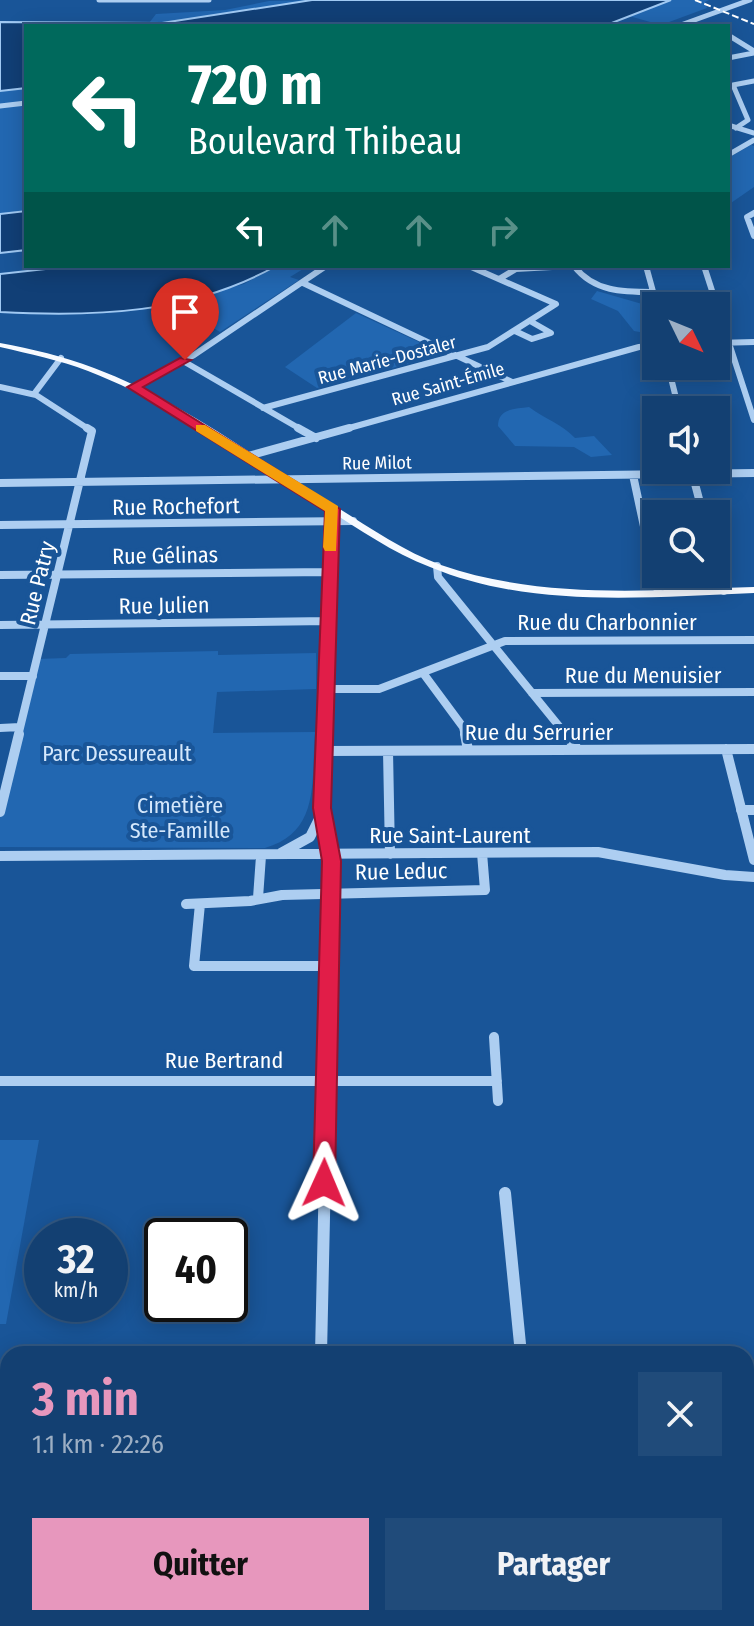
<!DOCTYPE html>
<html lang="fr">
<meta charset="utf-8">
<style>
body{margin:0;font-family:"Fira Sans Condensed",sans-serif;background:#204b7a;color:#f1f3f6;height:100vh;display:flex;flex-direction:column;font-size:30px;white-space:nowrap}
*{box-sizing:border-box;margin:0}
p{font-size:26px;color:#9dafc4}
.icon{flex:none;width:44px;height:44px;fill:none;stroke:currentColor;stroke-width:2;stroke-linecap:round;stroke-linejoin:round}
.map{position:relative;flex:1;overflow:hidden}
.sheet{position:absolute;left:0px;top:1346px;width:754px;height:280px;display:flex;flex-direction:column;background:#134072;border-radius:24px 24px 0 0;box-shadow:0 4px 20px #0003,0 0 0 2px #325984}
.sheet>*{flex:none}
.banner{position:absolute;left:24px;top:24px;width:706px;height:244px;border-radius:0px;box-shadow:0 4px 20px #0003,0 0 0 2px #325984;background:#00695c;color:#fff;overflow:hidden}
.needle{width:52px;rotate:133deg}
.tools{position:absolute;left:642px;top:292px;display:grid;gap:16px}
.tools a{display:grid;place-items:center;width:88px;height:88px;border-radius:0px;background:#134072;box-shadow:0 4px 20px #0003,0 0 0 2px #325984;font-size:40px}
.speed{position:absolute;left:24px;top:1218px;display:flex;gap:16px;font-size:40px;font-weight:700;text-align:center}
.speed>*{display:grid;place-content:center;width:104px;height:104px;border-radius:50%;background:#134072;box-shadow:0 4px 20px #0003,0 0 0 2px #325984;line-height:1}
.speed small{font-size:20px;font-weight:400}
.speed .limit{border:4px solid #111;border-radius:12px;background:#fff;color:#111}
.pin{position:absolute;display:grid;place-items:center;width:68px;height:68px;color:#fff;margin:-82px -34px;border-radius:50% 50% 50% 0;rotate:-45deg;box-shadow:0 0 8px #0007}
.pin .icon{rotate:45deg}
.me{position:absolute;width:88px;margin:-44px;rotate:1deg;stroke-linejoin:round;filter:drop-shadow(0 0 6px #0008)}
.turn{display:flex;align-items:center;gap:28px;height:168px;padding:0 32px;font-size:36px}
.turn .icon{width:104px;height:104px;stroke-width:2.5}
.turn b{display:block;font-size:56px;line-height:68px}
.lanes{display:flex;align-items:center;height:76px;padding:0 32px;background:#0003;justify-content:center;gap:40px;direction:ltr}
.lanes .off{opacity:.35}
.round{display:grid;place-items:center;flex:none;width:84px;height:84px;border-radius:0px;background:#204b7a}
.summary{display:flex;align-items:center;justify-content:space-between;height:136px;padding:0 32px}
h1{font-size:48px;font-weight:700;line-height:60px;color:#e797bd}
.cta{display:flex;gap:16px;margin-top:auto;padding:16px 32px}
.cta a{flex:1;height:92px;border-radius:0px;background:#e797bd;color:#111;font-size:32px;font-weight:700;line-height:92px;text-align:center}
.cta a+a{background:#204b7a;color:#f1f3f6}
.map>svg:first-child{display:block}
.green{fill:#2267b1}
.water{fill:#113f76;stroke:#a0c9f3;stroke-width:2}
.lines{fill:none;stroke-linecap:round;stroke-linejoin:round}
.minor-far4{stroke:#adcef1;stroke-width:5}
.minor-far3{stroke:#adcef1;stroke-width:6}
.minor-far2{stroke:#adcef1;stroke-width:8}
.minor-far1{stroke:#adcef1;stroke-width:10}
.minor{stroke:#adcef1;stroke-width:12}
.major{fill:#f7faff;fill-rule:evenodd}
.rail{stroke:#fff;stroke-width:2;stroke-dasharray:7 3;stroke-linecap:butt}
.route{fill:#e11d48;stroke:#92132f;stroke-width:2}
.slow{fill:#f59e0b}
.labels{text-anchor:middle;stroke-width:8;stroke-linejoin:round;paint-order:stroke}
.far-street-label{font-size:18px;fill:#fff;stroke:#195598}
.street-label{font-size:22px;fill:#fff;stroke:#195598}
.park-label{font-size:22px;fill:#d5e8fc;stroke:#195598}
</style>
<div class="map">
<svg width="754" height="1626" viewBox="0 0 754 1626">
<rect width="100%" height="100%" fill="#195598"/>
<!-- green -->
<path class="green" d="M 312,0 L 162,23 L 149,23 L 156,14 L 225,10 L 269,1 Z
M 671,0 L 709,0 L 705,2 L 707,8 L 661,25 L 629,16 Z
M 26,88 L 26,211 L 0,214 L 0,91 Z
M 751,145 L 754,146 L 754,187 L 728,205 L 728,158 Z
M 276,266 L 308,266 L 290,277 L 299,280 L 220,332 L 200,320 L 208,314 L 197,314 L 179,302 L 244,284 Z
M 597,291 L 656,308 L 656,335 L 634,331 L 618,311 L 591,299 Z
M 356,313 L 445,354 L 317,388 L 285,367 Z
M 529,407 C 545,419 562,424 575,438 L 594,436 L 612,455 L 591,457 L 574,447 L 515,446 L 498,426 C 498,408 515,409 529,407 Z
M 218,651 L 218,655 L 316,653 L 316,689 L 217,692 L 213,733 L 315,732 C 311,780 321,832 265,848 L 0,847 L 0,814 L 37,659 L 66,658 L 70,654 Z
M 0,1140 L 39,1140 L 6,1324 L 0,1324 Z
M 0,1389 L 8,1389 L 8,1534 L 0,1534 Z"/>
<!-- water -->
<path class="water" d="M 312,0 L 671,0 L 604,26 L 26,26 L 26,88 L 0,91 L 0,22 L 162,23 Z
M 26,211 L 26,250 L 0,253 L 0,214 Z
M 73,266 L 276,266 C 190,314 96,317 0,312 L 0,274 Z"/>
<g class="lines">
<!-- minor-far4 -->
<path class="minor-far4" d="M 99,0 L 209,0
M 678,26 L 750,0
M 728,35 L 754,51
M 728,58 L 754,53
M 0,106 L 26,103
M 728,125 L 754,133
M 736,128 L 748,120 L 733,85 L 754,81
M 728,155 L 754,140"/>
<!-- minor-far3 -->
<path class="minor-far3" d="M 754,213 L 747,217 L 754,236
M 574,266 C 594,292 623,292 653,292
M 646,266 L 657,306
M 704,266 L 754,420
M 499,279 L 516,269 L 570,266
M 303,283 L 512,382
M 515,331 L 532,339 L 551,333 L 530,321
M 716,343 L 754,342
M 183,361 L 302,430
M 668,366 L 679,410
M 0,387 L 36,395 L 90,430
M 133,387 L 194,355 L 326,266
M 34,394 L 61,358
M 263,408 L 488,347 L 556,304 L 469,266
M 342,430 L 639,347 L 656,345"/>
<!-- minor-far2 -->
<path class="minor-far2" d="M 298,428 L 316,438
M 248,456 L 349,428
M 695,470 L 694,480 L 703,514
M 633,475 L 658,592
M 0,483 L 754,473
M 0,525 L 353,521
M 716,562 L 724,591
M 437,566 L 438,577 L 567,736
M 0,575 L 329,572
M 0,625 L 328,621
M 423,673 L 463,727 L 465,736
M 0,676 L 33,676
M 325,689 L 379,689 L 505,641 L 754,640
M 532,693 L 754,692
M 0,728 L 20,727
M 18,736 L 92,431 L 87,428
M 325,736 L 333,509"/>
<!-- minor-far1 -->
<path class="minor-far1" d="M 325,734 L 322,808 L 331,865 L 326,1128
M 465,734 L 468,750
M 565,734 L 578,750
M 726,749 L 754,860
M 324,751 L 754,749
M 388,751 L 390,854
M 741,810 L 754,810
M 0,812 L 19,734
M 281,853 L 310,837 L 321,815
M 0,856 L 598,852 L 725,875 L 754,877
M 258,898 L 261,856
M 186,904 L 250,901 L 282,895 L 485,890 L 482,853
M 200,904 L 194,966 L 329,966
M 494,1037 L 498,1101
M 0,1081 L 497,1081"/>
<!-- minor -->
<path class="minor" d="M 505,1193 L 521,1354
M 321,1354 L 326,1126
M 315,1618 L 315,1626
M 547,1618 L 548,1626"/>
<!-- major -->
<path class="major" d="M 0,343 C 32,349 63,356 94,368 C 177,399 250,454 325,500 C 362,522 400,550 441,565 C 542,600 650,590 754,587 L 754,593 C 647,597 531,609 430,567 C 390,552 355,526 319,504 C 244,458 171,403 88,371 C 59,360 30,354 0,347 Z"/>
<!-- rail -->
<path class="rail" d="M 695,0 L 754,24"/>
</g>
<!-- route -->
<path class="route" d="M 180,358 L 191,360 L 143,387 L 340,509 L 331,808 L 341,861 L 335,1183 L 332,1191 L 324,1194 L 316,1191 L 313,1183 L 322,861 L 313,808 L 325,511 L 127,387 Z"/>
<!-- slow -->
<path class="slow" d="M 196,425 L 205,425 L 338,506 L 336,551 L 325,551 L 323,547 L 325,511 L 196,431 Z"/>
<g class="labels">
<!-- far-street labels -->
<g class="far-street-label">
<text transform="translate(387 360) rotate(-15)" y="6">Rue Marie-Dostaler</text>
<text transform="translate(448 384) rotate(-16)" y="6">Rue Saint-Émile</text>
<text transform="translate(377 463) rotate(-1)" y="6">Rue Milot</text>
</g>
<!-- street labels -->
<g class="street-label">
<text transform="translate(176 506) rotate(-1)" y="8">Rue Rochefort</text>
<text transform="translate(165 555) rotate(-1)" y="8">Rue Gélinas</text>
<text transform="translate(37 583) rotate(-76)" y="8">Rue Patry</text>
<text transform="translate(164 605) rotate(-1)" y="8">Rue Julien</text>
<text x="607" y="630">Rue du Charbonnier</text>
<text x="643" y="683">Rue du Menuisier</text>
<text x="539" y="740">Rue du Serrurier</text>
<text x="450" y="843">Rue Saint-Laurent</text>
<text transform="translate(401 871) rotate(-1)" y="8">Rue Leduc</text>
<text x="224" y="1068">Rue Bertrand</text>
</g>
<!-- park labels -->
<g class="park-label">
<text x="117" y="761">Parc Dessureault</text>
<text x="180" y="813">Cimetière<tspan x="180" dy="25">Ste-Famille</tspan></text>
</g>
</g>
</svg>
<div class="tools">
<a><svg class="needle" viewBox="-14 -14 28 28"><path d="M0-13l5 13h-10z" fill="#e53935"/><path d="M0 13l5-13h-10z" fill="#9dafc4"/></svg></a>
<a><svg class="icon" aria-label="sound" viewBox="0 0 24 24"><path d="M4 9h4l5-4v14l-5-4H4zM17 9q2 3 0 6"/></svg></a>
<a><svg class="icon" aria-label="search" viewBox="0 0 24 24"><circle cx="10" cy="10" r="6"/><path d="M15 15l6 6"/></svg></a>
</div>
<div class="speed"><div>32<small>km/h</small></div><div class="limit">40</div></div>
<div class="pin" style="left:185px;top:360px;background:#d93025"><svg class="icon" aria-label="arrive" viewBox="0 0 24 24"><path d="M6 21V4h12l-3 4 3 4H6"/></svg></div>
<svg class="me" style="left:324px;top:1183px" viewBox="-20 -20 40 40"><path d="M0-17L14 15 0 8-14 15z" fill="#e11d48" stroke="#fff" stroke-width="4"/></svg>
<div class="banner">
<div class="turn"><svg class="icon" aria-label="left" viewBox="0 0 24 24"><path d="M17 20v-9H6M10 6l-5 5 5 5"/></svg><div><b>720 m</b>Boulevard Thibeau</div></div>
<div class="lanes"><svg class="icon" aria-label="left" viewBox="0 0 24 24"><path d="M17 20v-9H6M10 6l-5 5 5 5"/></svg><svg class="icon off" aria-label="ahead" viewBox="0 0 24 24"><path d="M12 20V5M6 11l6-6 6 6"/></svg><svg class="icon off" aria-label="ahead" viewBox="0 0 24 24"><path d="M12 20V5M6 11l6-6 6 6"/></svg><svg class="icon off" aria-label="right" viewBox="0 0 24 24"><path d="M7 20v-9h11M14 6l5 5-5 5"/></svg></div>
</div>
<section class="sheet">
<div class="summary"><div><h1>3 min</h1><p>1.1 km · 22:26</p></div><a class="round"><svg class="icon" aria-label="close" viewBox="0 0 24 24"><path d="M6 6l12 12M18 6L6 18"/></svg></a></div>
<div class="cta"><a>Quitter</a><a>Partager</a></div>
</section>
</div>
